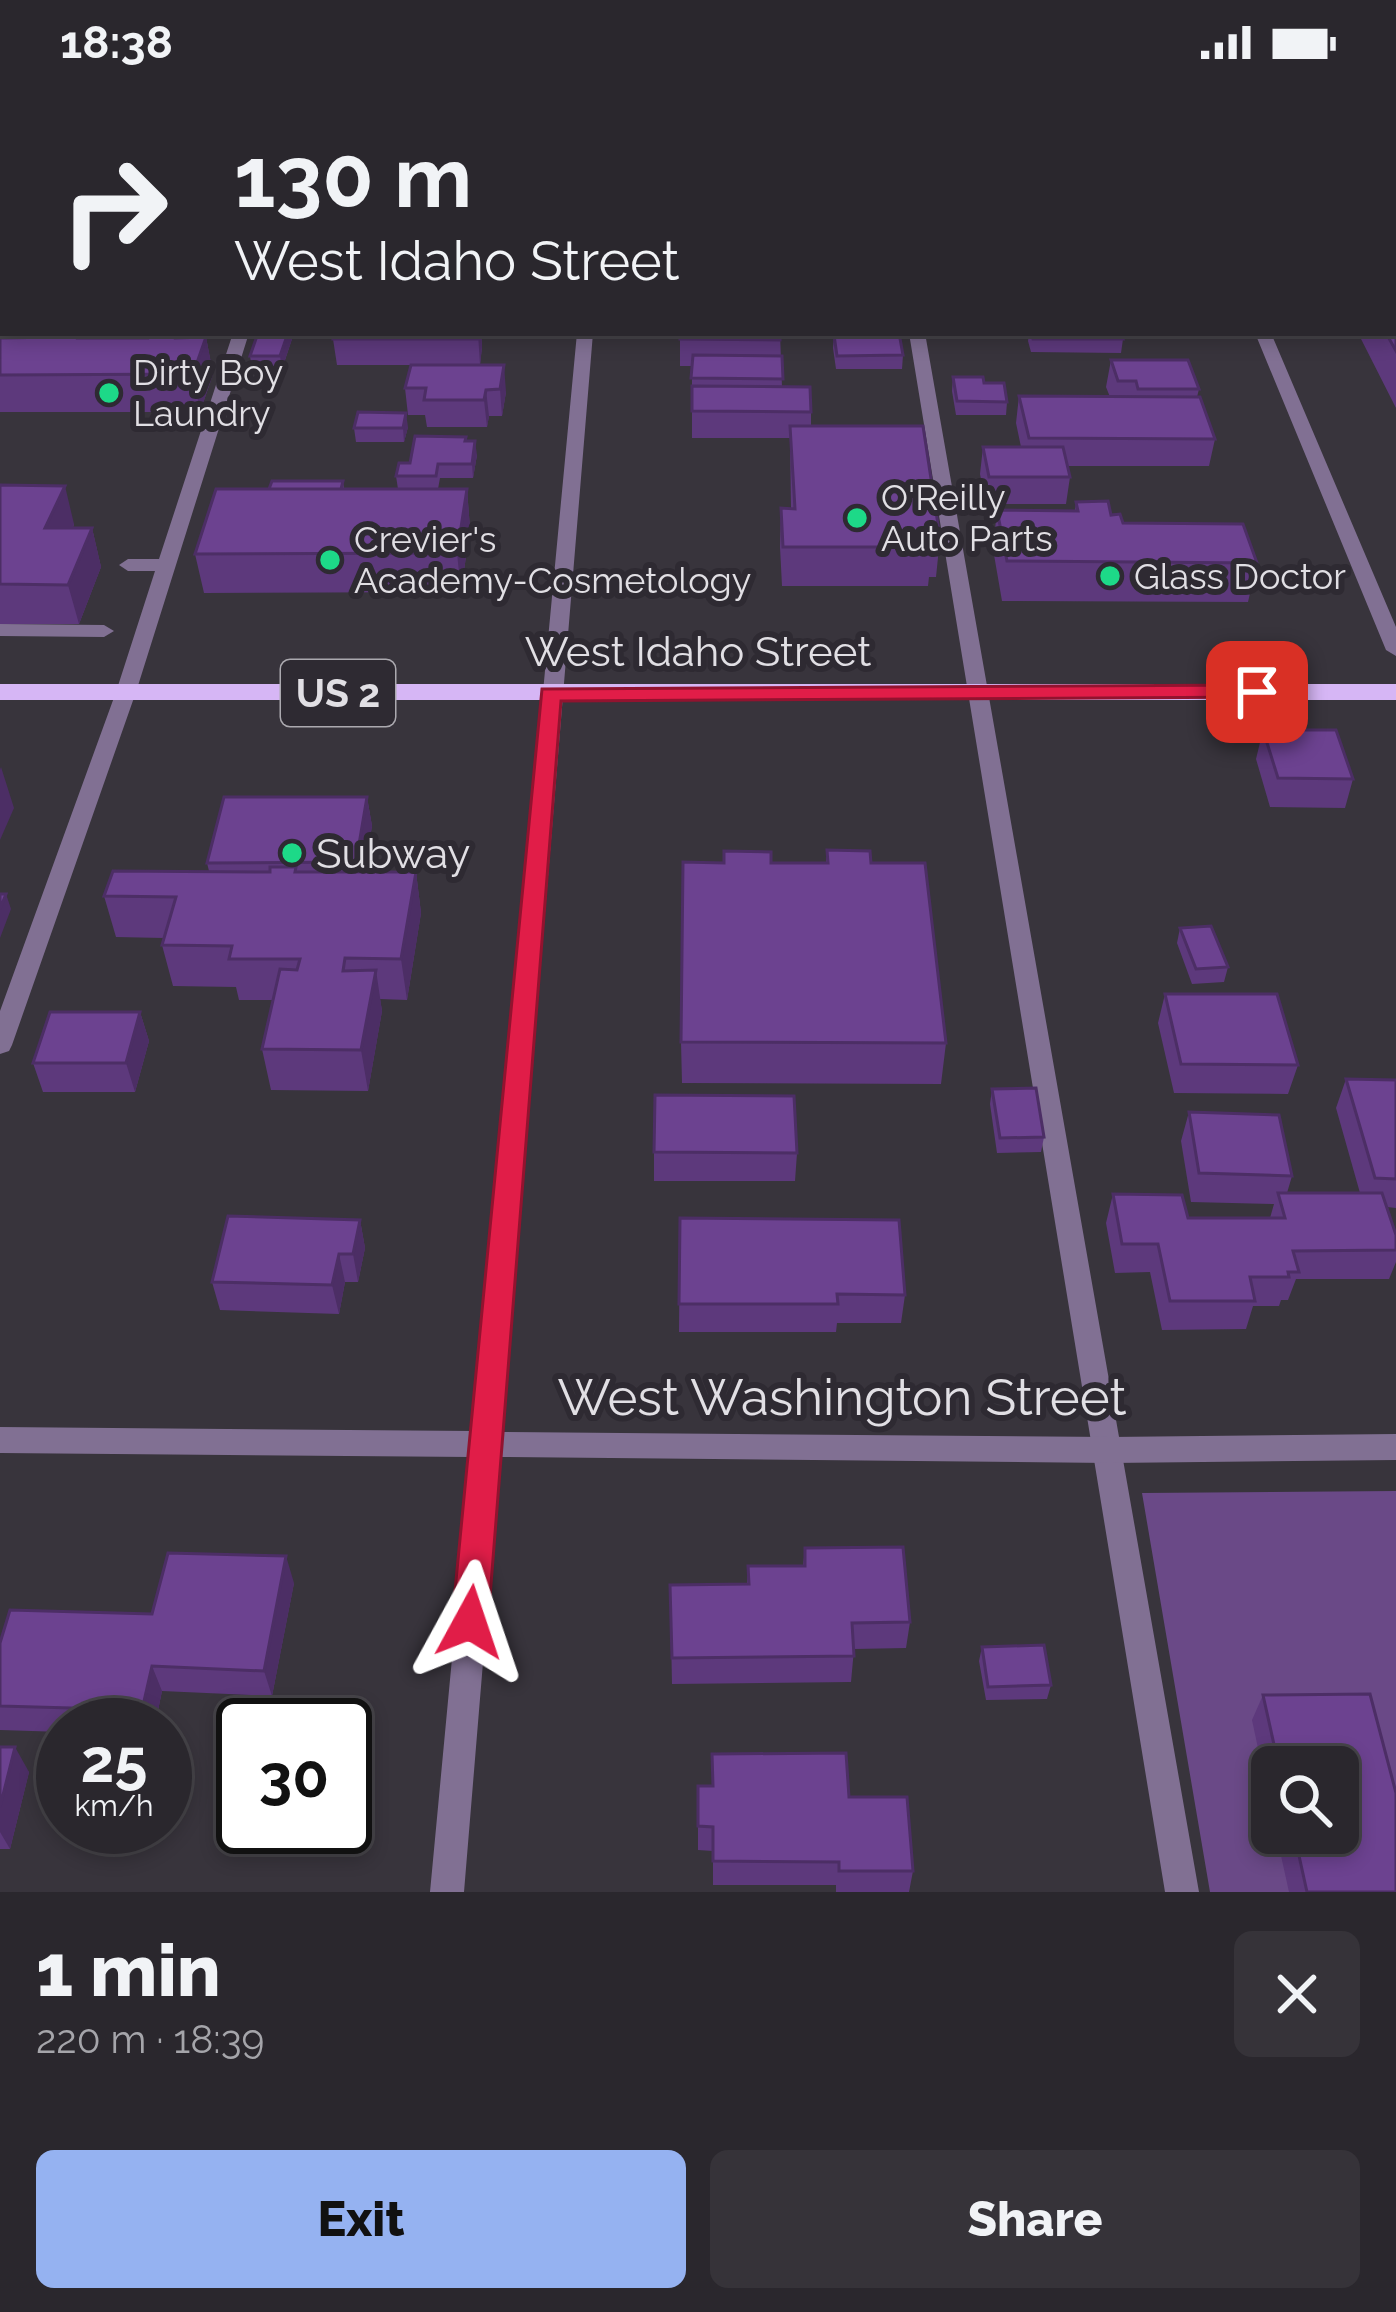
<!DOCTYPE html>
<meta charset="utf-8">
<style>
body{margin:0;font-family:Raleway,sans-serif;background:#363339;color:#f1f3f6;height:100vh;display:flex;flex-direction:column;font-size:45px;white-space:nowrap}
*{box-sizing:border-box;margin:0}
p{font-size:39px;color:#a5a5aa}
.icon{flex:none;width:66px;height:66px;fill:none;stroke:currentColor;stroke-width:2;stroke-linecap:round;stroke-linejoin:round}
.map{position:relative;height:1808px;overflow:hidden}
.sheet{display:flex;flex-direction:column;background:#2a272d;flex:1}
.sheet>*{flex:none}
.hud{position:absolute;left:0px;top:0px;width:1398px;height:252px;box-shadow:0 6px 18px #0003,0 0 0 3px #464449;background:#2a272d;color:#f1f3f6;overflow:hidden}
.tools{position:absolute;left:1251px;top:1662px;display:grid;gap:24px}
.tools a{display:grid;place-items:center;width:108px;height:108px;border-radius:18px;background:#2a272d;box-shadow:0 6px 18px #0003,0 0 0 3px #464449;font-size:60px}
.speed{position:absolute;left:36px;top:1614px;display:flex;gap:24px;font-size:60px;font-weight:700;text-align:center}
.speed>*{display:grid;place-content:center;width:156px;height:156px;border-radius:50%;background:#2a272d;box-shadow:0 6px 18px #0003,0 0 0 3px #464449;line-height:1}
.speed small{font-size:30px;font-weight:400}
.speed .limit{border:6px solid #111;border-radius:18px;background:#fff;color:#111}
.pin{position:absolute;display:grid;place-items:center;width:102px;height:102px;color:#fff;margin:-51px;border-radius:24px;box-shadow:0 6px 18px #0006}
.me{position:absolute;width:132px;margin:-66px;rotate:5deg;stroke-linejoin:round;filter:drop-shadow(0 0 9px #0008)}
.turn{display:flex;align-items:center;gap:42px;height:252px;padding:0 36px;font-size:54px}
.turn .icon{width:156px;height:156px;stroke-width:2.5}
.turn b{display:block;font-size:84px;line-height:102px}
.round{display:grid;place-items:center;flex:none;width:126px;height:126px;border-radius:18px;background:#363339}
.summary{display:flex;align-items:center;justify-content:space-between;height:204px;padding:0 36px}
h1{font-size:72px;font-weight:800;line-height:90px}
.primary-button{display:flex;gap:24px;margin-top:auto;padding:24px 36px}
.primary-button a{flex:1;height:138px;border-radius:18px;background:#95b2f1;color:#111;font-size:48px;font-weight:800;line-height:138px;text-align:center}
.primary-button a+a{background:#363339;color:#f1f3f6}
.status{display:flex;justify-content:space-between;align-items:center;height:84px;padding:0 60px;background:#2a272d;direction:ltr}
.status svg{height:33px;fill:currentColor}
.map>svg:first-child{display:block}
.green{fill:#6a4987;fill-rule:evenodd}
.lines{fill:none;stroke-linecap:round;stroke-linejoin:round}
.service{fill:#817093;fill-rule:evenodd}
.minor{fill:#817093;fill-rule:evenodd}
.trunk{fill:#d6b6f5;fill-rule:evenodd}
.wall{fill:#5d397c}
.shaded-wall{fill:#4c2e65}
.building{fill:#6c4290;stroke:#4c2e65;stroke-width:3}
.route{fill:#e11d48;stroke:#92132f;stroke-width:3}
.poi-dot{fill:#1dd988;stroke:#2e2a32;stroke-width:4.5}
.labels{text-anchor:middle;stroke-width:12;stroke-linejoin:round;paint-order:stroke}
.far-poi-label{font-size:36px;fill:#e1dfe4;stroke:#2e2a32;text-anchor:start}
.shield{fill:#2e2a32;stroke:#aba9af;stroke-width:3}
.shield-label{font-size:39px;font-weight:bold;fill:#e1dfe4}
.street-label{font-size:42px;fill:#e1dfe4;stroke:#2e2a32}
.poi-label{font-size:42px;fill:#e1dfe4;stroke:#2e2a32;text-anchor:start}
.near-street-label{font-size:51px;fill:#e1dfe4;stroke:#2e2a32}
</style>
<div class="status"><b>18:38</b><svg viewBox="0 0 49 12"><path d="M0 12V9h3v3zM5 12V6h3v6zM10 12V3h3v9zM15 12V0h3v12zM26 1h20v11H26zM47 4h2v5h-2z"/></svg></div>
<div class="map">
<svg width="1396" height="1808" viewBox="0 0 1396 1808">
<rect width="100%" height="100%" fill="#38343c"/>
<!-- green -->
<path class="green" d="M 1396,1407 L 1396,1808 L 1210,1808 L 1142,1409 ZM 1272,1683 L 1338,1683 L 1338,1749 L 1272,1749 Z"/>
<g class="lines">
<!-- service -->
<path class="service" d="M 870,0 L 884,0 L 884,3 L 870,3 Z
M 233,249 L 249,249 L 136,608 L 12,961 L 9,967 L 0,970 L 0,927 L 116,608 L 155,487 L 128,487 L 119,481 L 128,475 L 159,475 Z
M 909,249 L 925,249 L 1199,1808 L 1165,1808 Z
M 0,540 L 104,541 L 114,547 L 104,553 L 0,552 Z"/>
<!-- minor -->
<path class="minor" d="M 52,0 L 66,0 L 51,3 Z
M 599,0 L 613,0 L 613,3 L 599,3 Z
M 1148,0 L 1162,0 L 1164,3 L 1150,3 Z
M 0,91 L 3,91 L 0,104 Z
M 0,209 L 3,209 L 3,219 L 0,219 Z
M 1395,209 L 1396,209 L 1396,219 L 1395,219 Z
M 577,249 L 593,249 L 502,1348 L 1110,1353 L 1396,1350 L 1396,1376 L 1110,1379 L 500,1373 L 464,1808 L 430,1808 L 471,1373 L 0,1369 L 0,1343 L 473,1347 Z
M 1255,249 L 1271,249 L 1396,543 L 1396,572 L 1386,566 Z"/>
<!-- trunk -->
<path class="trunk" d="M 0,600 L 1396,600 L 1396,616 L 0,616 Z"/>
</g>
<!-- wall -->
<path class="wall" d="M 661,0 L 862,0 L 862,3 L 661,3 Z
M 1281,0 L 1396,0 L 1396,78 L 1395,3 L 1282,3 Z
M 1396,215 L 1396,324 L 1359,251 L 1360,249 L 1395,249 Z
M 57,249 L 81,249 L 82,254 L 148,254 L 180,249 L 180,254 L 206,253 L 213,290 L 200,328 L 0,328 L 0,254 L 55,253 Z
M 294,249 L 282,285 L 252,285 L 250,272 Z
M 481,249 L 482,263 L 480,281 L 506,308 L 502,332 L 489,332 L 487,343 L 427,343 L 425,331 L 408,331 L 405,304 L 411,281 L 337,281 L 333,255 Z
M 680,249 L 780,249 L 782,303 L 811,328 L 811,342 L 940,454 L 936,493 L 929,493 L 928,502 L 782,502 L 780,463 L 781,424 L 791,424 L 790,354 L 692,354 L 692,282 L 680,282 Z
M 851,249 L 899,249 L 903,271 L 902,285 L 836,285 L 833,264 L 834,251 L 851,251 Z
M 1029,249 L 1121,249 L 1123,255 L 1121,269 L 1031,268 L 1028,257 Z
M 1111,276 L 1199,305 L 1197,313 L 1215,355 L 1209,382 L 1067,382 L 1070,393 L 1066,420 L 986,420 L 980,390 L 983,363 L 1021,363 L 1016,339 L 1019,312 L 1110,313 L 1106,303 Z
M 953,293 L 984,299 L 1007,318 L 1006,331 L 956,331 L 952,307 Z
M 408,343 L 404,358 L 356,358 L 354,344 Z
M 466,357 L 477,371 L 473,394 L 440,394 L 438,405 L 467,405 L 470,444 L 461,508 L 204,509 L 195,470 L 269,405 L 343,397 L 344,405 L 398,405 L 396,392 L 410,379 Z
M 0,401 L 74,440 L 73,444 L 92,444 L 101,483 L 79,540 L 0,540 Z
M 1076,418 L 1111,431 L 1123,439 L 1257,479 L 1248,518 L 1002,517 L 993,465 L 997,426 L 1075,427 Z
M 1263,646 L 1353,695 L 1345,724 L 1270,723 L 1256,675 Z
M 367,713 L 372,742 L 364,788 L 416,788 L 421,829 L 407,916 L 380,915 L 382,927 L 368,1007 L 271,1006 L 262,965 L 273,916 L 239,916 L 236,903 L 173,902 L 162,861 L 164,854 L 116,853 L 104,812 L 209,787 L 207,779 Z
M 827,766 L 871,779 L 946,959 L 941,1000 L 682,999 L 681,958 L 771,779 L 826,779 Z
M 1180,844 L 1228,883 L 1224,898 L 1192,900 L 1177,859 Z
M 1165,910 L 1298,981 L 1288,1010 L 1174,1009 L 1158,939 Z
M 140,928 L 149,957 L 135,1008 L 43,1008 L 33,979 Z
M 1346,995 L 1396,996 L 1396,1124 L 1387,1123 L 1396,1151 L 1396,1178 L 1389,1195 L 1296,1195 L 1288,1216 L 1281,1216 L 1279,1222 L 1253,1222 L 1246,1245 L 1162,1246 L 1150,1188 L 1115,1189 L 1106,1139 L 1113,1110 L 1188,1134 L 1270,1134 L 1274,1120 L 1191,1118 L 1181,1057 L 1189,1028 L 1292,1092 L 1287,1109 L 1360,1109 L 1336,1024 Z
M 992,1005 L 1044,1053 L 1041,1068 L 997,1069 L 990,1020 Z
M 654,1068 L 797,1069 L 795,1097 L 654,1097 Z
M 680,1134 L 905,1211 L 901,1239 L 837,1239 L 836,1248 L 679,1248 Z
M 360,1136 L 365,1164 L 358,1198 L 345,1198 L 339,1230 L 220,1226 L 212,1198 Z
M 805,1464 L 910,1538 L 906,1564 L 854,1565 L 851,1598 L 672,1600 L 670,1501 L 747,1500 L 748,1482 L 803,1482 Z
M 294,1499 L 272,1612 L 162,1607 L 155,1641 L 63,1641 L 63,1648 L 0,1646 L 0,1559 L 152,1530 Z
M 982,1563 L 1051,1601 L 1047,1615 L 986,1616 L 979,1577 Z
M 1370,1610 L 1396,1709 L 1396,1808 L 1289,1808 L 1276,1749 L 1338,1749 L 1338,1683 L 1272,1683 L 1272,1730 L 1252,1636 L 1263,1611 Z
M 0,1663 L 29,1688 L 10,1765 L 0,1765 Z
M 712,1670 L 849,1713 L 913,1787 L 909,1808 L 836,1808 L 836,1801 L 713,1801 L 713,1767 L 698,1766 L 698,1702 L 712,1702 Z"/>
<!-- shaded-wall -->
<path class="shaded-wall" d="M 288,249 L 294,249 L 282,285 L 280,272 Z
M 478,249 L 481,249 L 482,263 L 480,281 Z
M 206,253 L 213,290 L 200,328 L 193,290 Z
M 504,281 L 506,308 L 502,332 L 500,305 Z
M 486,306 L 489,332 L 487,343 L 484,316 Z
M 406,329 L 408,343 L 404,358 L 403,344 Z
M 475,357 L 477,371 L 473,394 L 472,380 Z
M 65,402 L 74,440 L 56,483 L 45,444 Z
M 467,405 L 470,444 L 461,508 L 457,469 Z
M 92,444 L 101,483 L 79,540 L 68,501 Z
M 1,683 L 14,724 L 0,756 L 0,686 Z
M 367,713 L 372,742 L 361,807 L 356,778 Z
M 416,788 L 421,829 L 407,916 L 401,875 Z
M 6,810 L 11,825 L 0,854 L 0,825 Z
M 376,886 L 382,927 L 368,1007 L 361,966 Z
M 140,928 L 149,957 L 135,1008 L 126,979 Z
M 360,1136 L 365,1164 L 358,1198 L 353,1170 Z
M 339,1170 L 345,1198 L 339,1230 L 332,1201 Z
M 286,1472 L 294,1499 L 272,1612 L 264,1587 Z
M 152,1582 L 162,1607 L 155,1641 L 148,1641 L 142,1626 Z
M 15,1663 L 29,1688 L 10,1765 L 0,1748 L 0,1723 Z"/>
<!-- building -->
<path class="building" d="M 393,0 L 502,0 L 502,3 L 392,3 Z
M 933,0 L 1098,0 L 1099,3 L 933,3 Z
M 1311,0 L 1396,0 L 1396,45 L 1395,3 L 1313,3 Z
M 1395,215 L 1396,215 L 1396,267 L 1386,249 L 1395,249 Z
M 57,249 L 80,249 L 78,254 L 148,254 L 150,249 L 178,249 L 176,254 L 206,253 L 193,290 L 0,291 L 0,254 L 55,253 Z
M 258,249 L 288,249 L 280,272 L 250,272 Z
M 334,249 L 478,249 L 478,255 L 333,255 Z
M 680,249 L 780,249 L 780,256 L 680,255 Z
M 852,249 L 899,249 L 903,271 L 837,272 L 834,251 L 852,251 Z
M 1031,249 L 1121,249 L 1123,255 L 1033,255 Z
M 693,271 L 782,272 L 783,295 L 691,294 Z
M 1111,276 L 1188,276 L 1199,305 L 1138,305 L 1136,297 L 1118,297 Z
M 411,281 L 504,281 L 500,305 L 486,306 L 484,316 L 424,316 L 426,304 L 405,304 Z
M 953,293 L 983,293 L 984,299 L 1004,299 L 1007,318 L 957,317 Z
M 692,302 L 810,303 L 811,328 L 692,327 Z
M 1019,312 L 1200,313 L 1215,355 L 1029,354 Z
M 358,328 L 406,329 L 403,344 L 354,344 Z
M 790,342 L 923,342 L 940,454 L 931,454 L 932,463 L 783,463 L 781,424 L 795,425 Z
M 415,352 L 466,353 L 465,357 L 475,357 L 472,380 L 438,380 L 436,392 L 396,392 L 399,379 L 410,379 Z
M 983,363 L 1063,363 L 1070,393 L 989,393 Z
M 272,397 L 343,397 L 341,405 L 269,405 Z
M 0,401 L 65,402 L 45,444 L 92,444 L 68,501 L 0,500 Z
M 216,405 L 467,405 L 457,469 L 195,470 Z
M 1108,417 L 1111,431 L 1120,430 L 1123,439 L 1243,440 L 1257,479 L 1007,477 L 997,426 L 1078,427 L 1076,418 Z
M 1263,646 L 1336,646 L 1353,695 L 1278,694 Z
M 224,713 L 367,713 L 356,778 L 207,779 Z
M 827,766 L 870,767 L 871,779 L 925,779 L 946,959 L 681,958 L 683,778 L 724,779 L 724,767 L 771,768 L 771,779 L 828,779 Z
M 270,783 L 296,783 L 295,788 L 416,788 L 401,875 L 345,874 L 343,887 L 376,886 L 361,966 L 262,965 L 280,885 L 297,886 L 300,875 L 229,875 L 232,862 L 162,861 L 176,813 L 104,812 L 113,787 L 270,788 Z
M 0,810 L 6,810 L 0,825 Z
M 1211,842 L 1228,883 L 1196,885 L 1180,844 Z
M 1165,910 L 1277,910 L 1298,981 L 1181,980 Z
M 50,928 L 140,928 L 126,979 L 33,979 Z
M 1346,995 L 1396,996 L 1396,1095 L 1375,1094 Z
M 1036,1004 L 1044,1053 L 1000,1054 L 992,1005 Z
M 655,1011 L 794,1012 L 797,1069 L 654,1068 Z
M 1189,1028 L 1279,1031 L 1292,1092 L 1199,1089 Z
M 1278,1109 L 1382,1109 L 1396,1151 L 1396,1166 L 1293,1167 L 1299,1188 L 1288,1188 L 1289,1193 L 1250,1193 L 1255,1217 L 1170,1217 L 1158,1160 L 1122,1160 L 1113,1110 L 1182,1111 L 1188,1134 L 1285,1134 Z
M 228,1132 L 360,1136 L 353,1170 L 339,1170 L 332,1201 L 212,1198 Z
M 680,1134 L 899,1136 L 905,1211 L 837,1210 L 838,1220 L 679,1220 Z
M 903,1463 L 910,1538 L 852,1539 L 854,1572 L 672,1574 L 670,1501 L 749,1500 L 748,1482 L 805,1482 L 805,1464 Z
M 168,1469 L 286,1472 L 264,1587 L 152,1582 L 142,1626 L 0,1622 L 0,1559 L 10,1526 L 152,1530 Z
M 1044,1561 L 1051,1601 L 988,1603 L 982,1563 Z
M 1370,1610 L 1396,1709 L 1396,1808 L 1307,1808 L 1294,1749 L 1338,1749 L 1338,1683 L 1279,1683 L 1263,1611 Z
M 0,1663 L 15,1663 L 0,1723 Z
M 846,1669 L 849,1713 L 907,1713 L 913,1787 L 839,1787 L 839,1778 L 713,1777 L 713,1743 L 698,1742 L 698,1702 L 713,1702 L 712,1670 Z"/>
<!-- route -->
<path class="route" d="M 1257,601 L 1265,603 L 1265,613 L 561,617 L 488,1538 L 483,1550 L 470,1555 L 458,1550 L 452,1538 L 542,605 Z"/>
<!-- markers -->
<g class="poi-dot">
<circle cx="109" cy="309" r="12"/>
<circle cx="857" cy="434" r="12"/>
<circle cx="330" cy="476" r="12"/>
<circle cx="1110" cy="492" r="12"/>
<circle cx="292" cy="769" r="12"/>
</g>
<g class="labels">
<!-- far-poi labels -->
<g class="far-poi-label">
<text x="133" y="301">Dirty Boy<tspan x="133" dy="41">Laundry</tspan></text>
<text x="881" y="426">O'Reilly<tspan x="881" dy="41">Auto Parts</tspan></text>
<text x="354" y="468">Crevier's<tspan x="354" dy="41">Academy-Cosmetology</tspan></text>
<text x="1134" y="505">Glass Doctor</text>
</g>
<!-- shield labels -->
<rect class="shield" x="281" y="576" width="114" height="66" rx="9"/>
<g class="shield-label">
<text x="338" y="623">US 2</text>
</g>
<!-- street labels -->
<g class="street-label">
<text x="698" y="582">West Idaho Street</text>
</g>
<!-- poi labels -->
<g class="poi-label">
<text x="316" y="784">Subway</text>
</g>
<!-- near-street labels -->
<g class="near-street-label">
<text x="842" y="1331">West Washington Street</text>
</g>
</g>
</svg>
<div class="tools">
<a><svg class="icon" aria-label="search" viewBox="0 0 24 24"><circle cx="10" cy="10" r="6"/><path d="M15 15l6 6"/></svg></a>
</div>
<div class="speed"><div>25<small>km/h</small></div><div class="limit">30</div></div>
<div class="pin" style="left:1257px;top:608px;background:#d93025"><svg class="icon" aria-label="arrive" viewBox="0 0 24 24"><path d="M6 21V4h12l-3 4 3 4H6"/></svg></div>
<svg class="me" style="left:470px;top:1538px" viewBox="-20 -20 40 40"><path d="M0-17L14 15 0 8-14 15z" fill="#e11d48" stroke="#fff" stroke-width="4"/></svg>
<div class="hud">
<div class="turn"><svg class="icon" aria-label="right" viewBox="0 0 24 24"><path d="M7 20v-9h11M14 6l5 5-5 5"/></svg><div><b>130 m</b>West Idaho Street</div></div>
</div>
</div>
<section class="sheet">
<div class="summary"><div><h1>1 min</h1><p>220 m · 18:39</p></div><a class="round"><svg class="icon" aria-label="close" viewBox="0 0 24 24"><path d="M6 6l12 12M18 6L6 18"/></svg></a></div>
<div class="primary-button"><a>Exit</a><a>Share</a></div>
</section>
